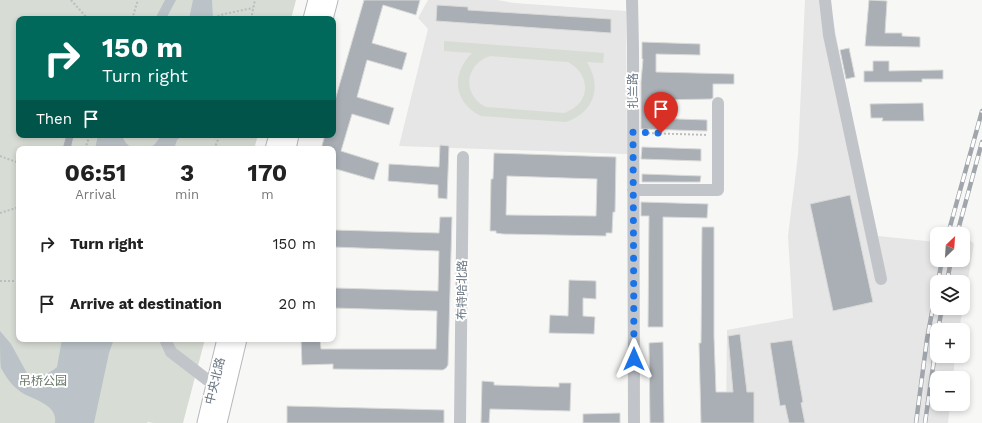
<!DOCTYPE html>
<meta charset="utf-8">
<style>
body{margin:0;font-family:"Work Sans","Noto Sans SC",sans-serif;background:#f6f6f6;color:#222;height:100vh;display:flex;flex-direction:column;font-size:15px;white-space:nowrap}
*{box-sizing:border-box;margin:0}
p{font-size:13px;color:#767676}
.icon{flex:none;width:22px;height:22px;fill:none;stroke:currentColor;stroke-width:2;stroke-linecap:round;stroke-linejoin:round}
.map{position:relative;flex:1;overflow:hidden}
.drawer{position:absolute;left:16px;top:146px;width:320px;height:196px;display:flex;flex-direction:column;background:#fff;border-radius:8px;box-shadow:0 2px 6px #0003}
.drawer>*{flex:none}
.top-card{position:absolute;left:16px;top:16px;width:320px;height:122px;border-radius:8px;box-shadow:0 2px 6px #0003;background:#00695c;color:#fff;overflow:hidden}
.needle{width:26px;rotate:25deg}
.fabs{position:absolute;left:930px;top:227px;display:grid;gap:8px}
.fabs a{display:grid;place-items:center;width:40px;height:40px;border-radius:8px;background:#fff;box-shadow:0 2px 6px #0003;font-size:20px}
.pin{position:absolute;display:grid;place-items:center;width:34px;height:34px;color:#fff;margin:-41px -17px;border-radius:50% 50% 50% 0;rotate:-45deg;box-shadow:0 0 4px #0007}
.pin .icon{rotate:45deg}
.me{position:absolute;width:44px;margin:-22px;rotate:0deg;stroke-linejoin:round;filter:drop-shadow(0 0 3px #0008)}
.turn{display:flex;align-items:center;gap:14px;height:84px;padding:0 20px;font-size:18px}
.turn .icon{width:52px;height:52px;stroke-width:2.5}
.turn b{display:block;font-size:28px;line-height:34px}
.then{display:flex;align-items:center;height:38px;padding:0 20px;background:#0003;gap:8px;font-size:15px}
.eta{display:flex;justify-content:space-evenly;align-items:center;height:68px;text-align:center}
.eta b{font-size:24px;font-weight:700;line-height:28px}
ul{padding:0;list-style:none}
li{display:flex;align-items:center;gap:12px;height:60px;padding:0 20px}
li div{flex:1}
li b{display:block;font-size:15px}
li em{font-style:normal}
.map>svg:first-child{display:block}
.built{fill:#e5e6e5}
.green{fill:#d7dcd4;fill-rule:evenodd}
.water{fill:#bbc3c8}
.building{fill:#a9afb5;stroke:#d9d9d7;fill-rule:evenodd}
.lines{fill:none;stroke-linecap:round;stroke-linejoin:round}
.major-casing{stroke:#b5b8bc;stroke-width:17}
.path{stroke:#bbbdc0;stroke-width:2;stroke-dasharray:2 2;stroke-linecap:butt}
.minor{stroke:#c1c4c8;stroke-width:12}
.major{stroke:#fff;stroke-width:15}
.rail-casing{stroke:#a1a6ac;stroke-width:4.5}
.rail{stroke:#fff;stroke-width:3;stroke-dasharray:9;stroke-linecap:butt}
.route{stroke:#1a73e8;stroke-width:7;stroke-dasharray:0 12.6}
.labels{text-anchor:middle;stroke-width:4;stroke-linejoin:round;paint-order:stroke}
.street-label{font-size:12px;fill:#697683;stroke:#fff}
.park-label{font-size:12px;fill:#6a7a68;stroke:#fff}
</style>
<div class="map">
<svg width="982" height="423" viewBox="0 0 982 423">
<rect width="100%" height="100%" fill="#f7f7f5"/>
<!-- built -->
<path class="built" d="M 428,0 L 497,0 L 514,3 L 626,11 L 627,154 L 399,146 L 428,29 L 418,18 Z
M 805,0 L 829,0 L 859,152 L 878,236 L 936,242 L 937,241 L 937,260 L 963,260 L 963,237 L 968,238 L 974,244 L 963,308 L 963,282 L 937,282 L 937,308 L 963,308 L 959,330 L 937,330 L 937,356 L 955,356 L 953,378 L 937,378 L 937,404 L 950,404 L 948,423 L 726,423 L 727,330 L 793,318 L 788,236 L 798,155 Z"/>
<!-- green -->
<path class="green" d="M 0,0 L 296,0 L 291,19 L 19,19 L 19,135 L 258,135 L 254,149 L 19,149 L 19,339 L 205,339 L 183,423 L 153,423 L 148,422 L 147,423 L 0,423 Z
M 444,41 L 604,53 L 603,63 L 587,62 C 602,86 595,112 566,122 L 481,116 C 453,102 451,74 472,53 L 444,51 ZM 490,56 L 568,62 C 592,75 591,104 564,113 L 486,107 C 462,95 464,65 490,56 Z"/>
<!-- water -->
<path class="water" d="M 165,0 L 176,0 L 166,19 L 155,19 Z
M 193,0 L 212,0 L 213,19 L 189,19 Z
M 98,135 L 122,135 C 124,142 128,146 134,149 L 95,149 Z
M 162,135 L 183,135 L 177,140 L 174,149 L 145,149 L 154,145 Z
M 0,331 L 11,344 L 28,375 C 40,376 48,375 57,367 L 62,339 L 114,339 L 109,353 L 94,423 L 55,423 C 58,404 33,400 21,392 C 12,386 6,377 1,368 C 0,361 0,340 0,331 Z"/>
<!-- building -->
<path class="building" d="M 364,0 L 420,0 L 416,15 L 383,5 L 372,43 L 407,53 L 402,70 L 367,60 L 357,97 L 394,108 L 389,125 L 352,114 L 341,151 L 379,163 L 374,180 L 336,169 L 335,171 L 333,170 L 333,149 L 321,149 L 325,135 L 333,135 L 333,107 Z
M 869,0 L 887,1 L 885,33 L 902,33 L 902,36 L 920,37 L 920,47 L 865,46 Z
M 437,5 L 468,7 L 468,10 L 611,19 L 611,33 L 436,21 Z
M 642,42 L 700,44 L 700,55 L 656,54 L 656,72 L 734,74 L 734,84 L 713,84 L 713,98 L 711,99 L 650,100 L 649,118 L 707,120 L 707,131 L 641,129 L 641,82 L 643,59 L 642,59 Z
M 849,48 L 855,77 L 846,79 L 840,50 Z
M 873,61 L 889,61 L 889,71 L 943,70 L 943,79 L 922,79 L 922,82 L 864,82 L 864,71 L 873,71 Z
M 923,103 L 924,121 L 882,121 L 883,118 L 871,118 L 870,104 Z
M 66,135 L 74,136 L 71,149 L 62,149 Z
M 440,145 L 449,146 L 447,199 L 438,198 L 438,185 L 388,181 L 389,164 L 439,167 Z
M 642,147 L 701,149 L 701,161 L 641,159 Z
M 494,153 L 616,157 L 615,212 L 613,212 L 612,233 L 606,233 L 606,236 L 503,234 L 496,233 L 496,231 L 490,231 L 491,179 L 493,179 ZM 507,176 L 597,179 L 596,216 L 506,215 Z
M 642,174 L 701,176 L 700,182 L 642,182 Z
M 850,195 L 873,302 L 833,311 L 810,204 Z
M 641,202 L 708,204 L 707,218 L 663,217 L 663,327 L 648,327 L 649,216 L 641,216 Z
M 440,217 L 452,217 L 448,365 L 446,368 L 443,370 L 333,369 L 333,364 L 302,365 L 301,339 L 320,339 L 321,349 L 436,349 L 437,311 L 334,308 L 335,288 L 438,291 L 439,251 L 333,247 L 333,230 L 439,233 Z
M 702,227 L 714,227 L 714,337 L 716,392 L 733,392 L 728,336 L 740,334 L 747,392 L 754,392 L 754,423 L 701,423 L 699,343 L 701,343 Z
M 569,280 L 596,281 L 596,299 L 583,298 L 583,316 L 595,317 L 594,334 L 549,333 L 550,315 L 568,316 Z
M 792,340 L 803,402 L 801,403 L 805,423 L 789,423 L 785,405 L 780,406 L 770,343 Z
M 663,342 L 664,423 L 650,423 L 649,343 Z
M 482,381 L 494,382 L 494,385 L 559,387 L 559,383 L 571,383 L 570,411 L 490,409 L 489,423 L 481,423 Z
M 287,406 L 444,410 L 444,423 L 287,423 Z
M 620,413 L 620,423 L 583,423 L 583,414 Z"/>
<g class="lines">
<defs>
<path id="major" d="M 311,19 L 316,0
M 325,19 L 330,0
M 273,149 L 277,135
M 288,149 L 291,135
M 205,423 L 225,339
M 219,423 L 239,339"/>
</defs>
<!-- major casing -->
<use href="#major" class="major-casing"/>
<!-- path -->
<path class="path" d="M 71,0 L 88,19
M 132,19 L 138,0
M 210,19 L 224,14 L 253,8
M 251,19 L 255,0
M 644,133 L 708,135
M 85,149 L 90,135
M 214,149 L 220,135
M 0,156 L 19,163
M 0,213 L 19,207
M 0,281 L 19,281"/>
<!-- minor -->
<path class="minor" d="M 632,0 L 633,48 L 634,423
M 825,0 L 829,35 L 881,279
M 633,190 L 718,190 L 718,103
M 165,339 L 171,352 L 214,385
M 460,423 L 463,157"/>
<!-- major -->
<use href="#major" class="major"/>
<defs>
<path id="rail" d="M 948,234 L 982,111
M 957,234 L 982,142
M 938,282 L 942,260
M 947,282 L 951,260
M 938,330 L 942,308
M 916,423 L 927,339 L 937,285
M 925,423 L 937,339"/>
</defs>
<!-- rail casing -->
<use href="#rail" class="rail-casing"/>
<!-- rail -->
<use href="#rail" class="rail"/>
</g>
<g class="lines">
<!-- route -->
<path class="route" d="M 634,359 L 633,132 L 661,133"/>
</g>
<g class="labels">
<!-- street labels -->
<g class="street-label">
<text transform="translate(633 91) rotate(-90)" y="4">扎兰路</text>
<text transform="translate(462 290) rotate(-89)" y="4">布特哈北路</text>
<text transform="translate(215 381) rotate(-76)" y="4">中央北路</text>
</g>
<!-- park labels -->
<g class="park-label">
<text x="43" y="385">吊桥公园</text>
</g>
</g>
</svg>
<div class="fabs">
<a><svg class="needle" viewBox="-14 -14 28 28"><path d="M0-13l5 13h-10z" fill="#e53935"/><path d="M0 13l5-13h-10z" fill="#767676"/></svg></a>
<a><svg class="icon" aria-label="layers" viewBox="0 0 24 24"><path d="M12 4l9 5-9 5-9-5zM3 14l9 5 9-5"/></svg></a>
<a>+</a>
<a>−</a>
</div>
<div class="pin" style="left:661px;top:133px;background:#d93025"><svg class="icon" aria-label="arrive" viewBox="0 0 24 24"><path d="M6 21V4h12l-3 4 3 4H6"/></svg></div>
<svg class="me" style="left:634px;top:359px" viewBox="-20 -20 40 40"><path d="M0-17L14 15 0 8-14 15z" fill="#1a73e8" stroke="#fff" stroke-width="4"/></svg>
<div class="top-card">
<div class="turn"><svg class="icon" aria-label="right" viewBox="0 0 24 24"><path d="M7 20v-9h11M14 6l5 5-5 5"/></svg><div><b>150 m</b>Turn right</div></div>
<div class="then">Then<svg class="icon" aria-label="arrive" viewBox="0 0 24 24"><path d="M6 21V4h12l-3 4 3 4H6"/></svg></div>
</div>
<section class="drawer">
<div class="eta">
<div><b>06:51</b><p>Arrival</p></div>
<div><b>3</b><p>min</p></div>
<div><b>170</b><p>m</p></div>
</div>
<ul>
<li><svg class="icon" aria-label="right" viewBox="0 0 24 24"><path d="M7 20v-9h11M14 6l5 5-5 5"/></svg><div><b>Turn right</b></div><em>150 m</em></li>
<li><svg class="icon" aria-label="arrive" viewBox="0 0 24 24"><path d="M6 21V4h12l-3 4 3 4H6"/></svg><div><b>Arrive at destination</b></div><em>20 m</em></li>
</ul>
</section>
</div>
